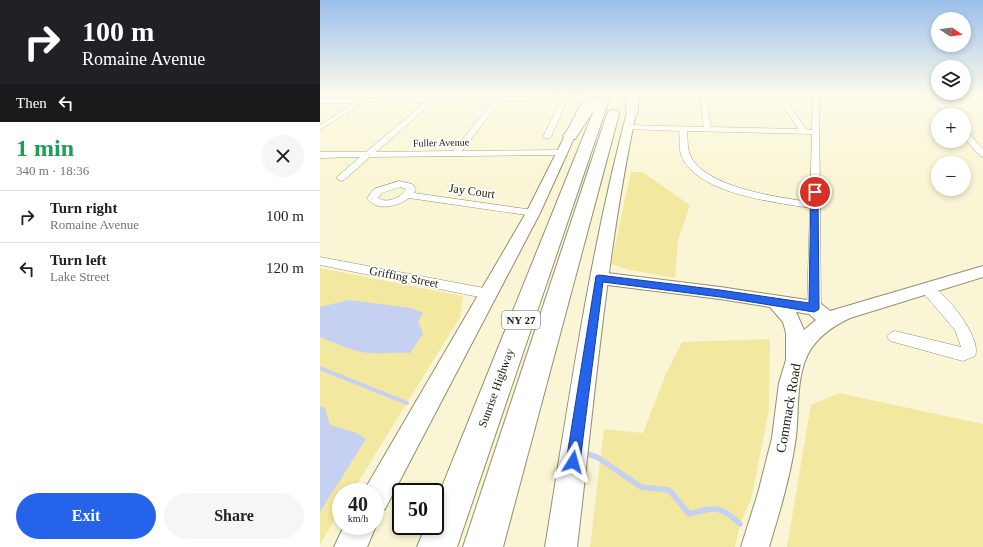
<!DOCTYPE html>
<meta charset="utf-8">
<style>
body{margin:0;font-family:Georgia,serif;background:#f6f6f6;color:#202124;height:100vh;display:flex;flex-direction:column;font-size:15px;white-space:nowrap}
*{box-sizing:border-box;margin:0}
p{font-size:13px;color:#757577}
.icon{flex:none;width:22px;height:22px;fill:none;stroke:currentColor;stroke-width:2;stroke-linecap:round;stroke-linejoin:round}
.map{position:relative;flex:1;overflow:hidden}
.panel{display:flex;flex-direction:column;background:#fff;width:320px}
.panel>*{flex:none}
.banner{background:#202124;color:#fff;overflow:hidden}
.needle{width:26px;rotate:103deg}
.controls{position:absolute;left:611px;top:12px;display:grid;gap:8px}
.controls a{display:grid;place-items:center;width:40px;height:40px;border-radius:50%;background:#fff;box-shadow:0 2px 6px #0003;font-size:20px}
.speed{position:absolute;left:12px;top:483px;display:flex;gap:8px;font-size:20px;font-weight:700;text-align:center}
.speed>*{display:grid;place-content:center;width:52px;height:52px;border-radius:50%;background:#fff;box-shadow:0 2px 6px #0003;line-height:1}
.speed small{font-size:10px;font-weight:400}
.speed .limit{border:2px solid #111;border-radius:6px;background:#fff;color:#111}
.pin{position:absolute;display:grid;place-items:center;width:34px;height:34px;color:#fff;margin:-17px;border:2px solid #fff;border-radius:50%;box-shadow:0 1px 4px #0007}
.me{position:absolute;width:44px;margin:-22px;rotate:8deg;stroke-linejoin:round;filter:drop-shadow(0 0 3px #0008)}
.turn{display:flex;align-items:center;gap:14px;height:84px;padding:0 16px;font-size:18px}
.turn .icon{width:52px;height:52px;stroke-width:2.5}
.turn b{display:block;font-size:28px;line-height:34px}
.then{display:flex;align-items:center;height:38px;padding:0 16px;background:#0003;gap:8px;font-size:15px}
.round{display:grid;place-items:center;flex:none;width:42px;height:42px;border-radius:21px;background:#f6f6f6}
.headline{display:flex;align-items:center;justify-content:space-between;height:68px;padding:0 16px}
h1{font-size:24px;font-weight:800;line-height:30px;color:#1e9e55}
.action{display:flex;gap:8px;margin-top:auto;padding:8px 16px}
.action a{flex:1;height:46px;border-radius:24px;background:#2563eb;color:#fff;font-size:16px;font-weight:800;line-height:46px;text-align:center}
.action a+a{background:#f6f6f6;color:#202124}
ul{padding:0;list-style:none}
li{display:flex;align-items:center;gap:12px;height:52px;padding:0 16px;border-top:1px solid #e0e0e0}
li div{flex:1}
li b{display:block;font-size:15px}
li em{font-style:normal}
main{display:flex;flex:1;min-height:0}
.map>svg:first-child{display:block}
.green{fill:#f2e8a0}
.water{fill:#c6d0f1}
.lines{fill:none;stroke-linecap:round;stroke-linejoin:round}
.stream-far1{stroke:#c6d0f1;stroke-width:4}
.stream{stroke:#c6d0f1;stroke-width:5.5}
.minor-casing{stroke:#938f70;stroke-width:1}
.tertiary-casing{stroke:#938f70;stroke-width:2}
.secondary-casing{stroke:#938f70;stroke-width:2}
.motorway-casing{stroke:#938f70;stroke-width:2}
.minor{fill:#fff;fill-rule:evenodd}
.tertiary{fill:#fff;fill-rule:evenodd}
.secondary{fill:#fff;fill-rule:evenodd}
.motorway{fill:#fff;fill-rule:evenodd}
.route{fill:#2563eb;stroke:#184099}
.labels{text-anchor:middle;stroke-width:3.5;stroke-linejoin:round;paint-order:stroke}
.far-street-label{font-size:10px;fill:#232215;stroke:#fff}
.shield{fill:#fff;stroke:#65645b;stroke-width:1}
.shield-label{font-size:11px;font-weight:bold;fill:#232215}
.street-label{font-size:12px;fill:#232215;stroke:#fff}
.near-street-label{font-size:14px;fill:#232215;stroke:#fff}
</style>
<main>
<section class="panel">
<div class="banner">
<div class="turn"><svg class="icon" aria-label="right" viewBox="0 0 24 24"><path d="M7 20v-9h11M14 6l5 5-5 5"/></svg><div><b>100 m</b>Romaine Avenue</div></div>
<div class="then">Then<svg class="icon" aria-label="left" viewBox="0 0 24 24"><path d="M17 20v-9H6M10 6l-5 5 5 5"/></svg></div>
</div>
<div class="headline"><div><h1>1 min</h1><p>340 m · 18:36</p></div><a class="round"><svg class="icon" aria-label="close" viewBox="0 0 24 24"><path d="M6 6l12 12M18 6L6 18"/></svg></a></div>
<ul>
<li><svg class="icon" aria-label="right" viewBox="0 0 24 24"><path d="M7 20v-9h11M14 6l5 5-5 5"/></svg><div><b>Turn right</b><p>Romaine Avenue</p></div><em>100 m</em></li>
<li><svg class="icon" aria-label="left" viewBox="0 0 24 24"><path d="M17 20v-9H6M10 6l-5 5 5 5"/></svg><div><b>Turn left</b><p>Lake Street</p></div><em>120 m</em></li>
</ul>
<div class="action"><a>Exit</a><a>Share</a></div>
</section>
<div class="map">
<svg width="663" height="547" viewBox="0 0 663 547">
<rect width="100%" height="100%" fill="#faf6d5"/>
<!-- green -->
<path class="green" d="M 311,172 L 322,172 L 370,205 L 358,240 L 355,278 L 310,270 L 291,264 Z
M 0,268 L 143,296 L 140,317 L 32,492 L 21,492 L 21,510 L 0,544 Z
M 450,339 L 449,410 L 431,500 L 420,524 L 415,547 L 270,547 L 284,429 L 323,433 L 345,376 L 362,342 Z
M 519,393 L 663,424 L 663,547 L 467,547 L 491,405 Z"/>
<!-- water -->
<path class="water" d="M 29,300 L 91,308 L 103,313 L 98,322 L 103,334 L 90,353 C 76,352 64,354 50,353 C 33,352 16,343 0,337 L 0,307 Z
M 0,406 L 5,408 L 10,425 L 34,432 L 46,439 L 0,512 Z"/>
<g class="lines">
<!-- stream-far1 -->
<path class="stream-far1" d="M 0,368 L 87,403"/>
<!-- stream -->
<path class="stream" d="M 267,454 L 277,457 L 321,487 L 349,490 L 369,514 C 394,507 401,505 420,524"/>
<defs>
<path id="minor" d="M 179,94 L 185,94 L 183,97 L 243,96 L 244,94 L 250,94 L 249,96 L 268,96 L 271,98 L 268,100 L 247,100 L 231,137 L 227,139 L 223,137 L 241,100 L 180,101 L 142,151 L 245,150 L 246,152 L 245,154 L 242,155 L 50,157 L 24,180 L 21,181 L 16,178 L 18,176 L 40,157 L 0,158 L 0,152 L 46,152 L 105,102 L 44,102 L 0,130 L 0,125 L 34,103 L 0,103 L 0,99 L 109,98 L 113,96 L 116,98 L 176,97 ZM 173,101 L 133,151 L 56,152 L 113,102 Z
M 379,94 L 385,94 L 391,127 L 478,129 L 456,94 L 462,94 L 486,129 L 492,130 L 493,94 L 499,94 L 501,308 L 499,312 L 494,313 L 489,312 L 487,308 L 490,208 C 454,202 376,194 361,155 C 359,148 360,138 359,131 L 308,129 L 304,127 L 308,125 L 384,127 ZM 367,131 L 492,134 L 490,202 C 458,197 385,188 370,155 C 367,148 368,139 367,131 Z
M 608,94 L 614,94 L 633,115 L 625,115 Z
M 644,131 L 647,131 L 663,149 L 663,157 L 660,156 L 644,138 Z
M 79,181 L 92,184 L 96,189 L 94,193 L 213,210 L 218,213 L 213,216 L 89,198 C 77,207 57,212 47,198 L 54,189 ZM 80,187 L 86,189 C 81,198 66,204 58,198 L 62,193 Z
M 0,257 L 169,289 L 174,290 L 176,294 L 174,298 L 169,299 L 0,265 Z
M 606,283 C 623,288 663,338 655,356 L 643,361 L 570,341 L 567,337 L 570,333 L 575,331 L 641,347 L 635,330 L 599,288 L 601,285 Z"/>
<path id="tertiary" d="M 663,266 L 663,277 L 530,318 C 513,326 496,337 487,356 C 476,381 479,410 476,437 C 471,474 460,511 449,547 L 421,547 L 438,493 L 452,438 L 459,383 L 466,360 L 466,333 L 463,322 L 450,307 L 400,299 L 279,284 L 273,282 L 271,278 L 273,274 L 279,272 L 400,287 L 494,301 L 500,303 L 510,311 ZM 476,312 L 489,314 L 496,320 L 484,330 Z"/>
<path id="secondary" d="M 266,94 L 274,94 L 220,213 L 65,509 L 55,514 L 55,492 L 43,492 L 45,489 L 206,213 Z
M 312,94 L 320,94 C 287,243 275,396 257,547 L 225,547 C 250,395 271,242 312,94 Z
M 55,522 L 56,526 L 47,547 L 14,547 L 24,526 L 55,526 Z"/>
<path id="motorway" d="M 281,94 L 291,94 L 137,547 L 97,547 L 106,526 L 115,526 L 115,504 L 274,110 L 255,139 L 245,139 L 243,136 L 270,100 L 278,100 Z
M 307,94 L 317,94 L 318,112 L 316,115 L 308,115 L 306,112 Z
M 293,110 L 297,111 L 299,114 L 183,547 L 143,547 L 287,114 L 289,111 Z"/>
</defs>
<!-- minor casing -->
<use href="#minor" class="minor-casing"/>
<!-- tertiary casing -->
<use href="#tertiary" class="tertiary-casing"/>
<!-- secondary casing -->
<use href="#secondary" class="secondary-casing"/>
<!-- motorway casing -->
<use href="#motorway" class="motorway-casing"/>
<!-- minor -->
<use href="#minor" class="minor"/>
<!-- tertiary -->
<use href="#tertiary" class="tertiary"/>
<!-- secondary -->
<use href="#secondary" class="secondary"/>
<!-- motorway -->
<use href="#motorway" class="motorway"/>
</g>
<!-- sky -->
<linearGradient id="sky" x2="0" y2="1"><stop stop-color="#9abfec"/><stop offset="0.55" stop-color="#fdfbec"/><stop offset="1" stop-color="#fdfbec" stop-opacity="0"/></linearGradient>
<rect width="663" height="171" fill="url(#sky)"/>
<!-- route -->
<path class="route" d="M 495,190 L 498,192 L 499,308 L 498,310 L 494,312 L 400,297 L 283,282 L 260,462 L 258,467 L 253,469 L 248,467 L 246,462 L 276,276 L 279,275 L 400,290 L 489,303 L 491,192 Z"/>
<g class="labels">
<!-- far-street labels -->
<g class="far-street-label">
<text transform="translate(121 142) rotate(-1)" y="4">Fuller Avenue</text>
</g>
<!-- shield labels -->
<rect class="shield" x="182" y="311" width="38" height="18" rx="3"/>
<g class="shield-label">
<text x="201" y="324">NY 27</text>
</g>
<!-- street labels -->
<g class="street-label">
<text transform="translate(152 191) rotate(8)" y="4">Jay Court</text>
<text transform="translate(84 277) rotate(11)" y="4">Griffing Street</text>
<text transform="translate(176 388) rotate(-70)" y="4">Sunrise Highway</text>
</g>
<!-- near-street labels -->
<g class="near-street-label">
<text transform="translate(468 408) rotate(-80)" y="5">Commack Road</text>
</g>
</g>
</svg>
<div class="controls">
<a><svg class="needle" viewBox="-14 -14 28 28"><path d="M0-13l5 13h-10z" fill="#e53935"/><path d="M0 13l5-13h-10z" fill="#757577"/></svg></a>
<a><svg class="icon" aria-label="layers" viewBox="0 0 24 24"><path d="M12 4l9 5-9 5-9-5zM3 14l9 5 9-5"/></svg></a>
<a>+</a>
<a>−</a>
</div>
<div class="speed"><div>40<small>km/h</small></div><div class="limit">50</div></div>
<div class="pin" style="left:495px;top:192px;background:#d93025"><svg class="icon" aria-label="arrive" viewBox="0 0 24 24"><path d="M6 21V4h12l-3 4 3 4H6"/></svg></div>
<svg class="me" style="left:253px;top:462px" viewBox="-20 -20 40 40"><path d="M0-17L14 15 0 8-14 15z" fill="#2563eb" stroke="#fff" stroke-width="4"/></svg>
</div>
</main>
